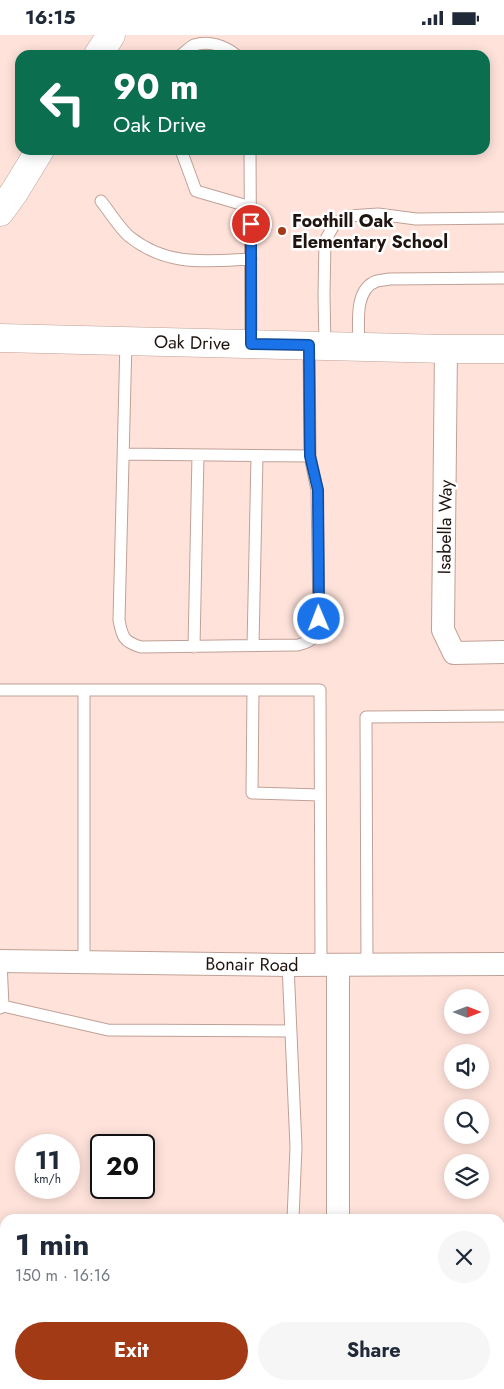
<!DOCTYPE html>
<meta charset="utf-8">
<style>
body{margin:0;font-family:Jost,sans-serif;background:#f6f6f7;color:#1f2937;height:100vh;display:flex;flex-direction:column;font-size:19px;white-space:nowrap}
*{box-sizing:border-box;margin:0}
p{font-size:16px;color:#747a83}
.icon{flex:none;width:28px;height:28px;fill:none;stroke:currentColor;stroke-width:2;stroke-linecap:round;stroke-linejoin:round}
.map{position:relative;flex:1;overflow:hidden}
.details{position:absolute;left:0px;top:1179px;width:505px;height:176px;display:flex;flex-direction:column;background:#fff;border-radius:15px 15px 0 0;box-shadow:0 2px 12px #0003}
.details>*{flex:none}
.top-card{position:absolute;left:15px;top:15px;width:475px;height:105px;border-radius:15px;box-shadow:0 2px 12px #0003;background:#0b6e4f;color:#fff;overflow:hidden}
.needle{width:32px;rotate:90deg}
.fabs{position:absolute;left:444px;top:954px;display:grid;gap:10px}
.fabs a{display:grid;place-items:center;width:45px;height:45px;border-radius:50%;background:#fff;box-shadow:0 2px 12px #0003;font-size:25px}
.speed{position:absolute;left:15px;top:1099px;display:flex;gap:10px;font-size:25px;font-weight:700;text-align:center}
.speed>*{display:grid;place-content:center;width:65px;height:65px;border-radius:50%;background:#fff;box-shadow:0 2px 12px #0003;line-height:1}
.speed small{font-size:12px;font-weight:400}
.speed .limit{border:2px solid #111;border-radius:8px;background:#fff;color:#111}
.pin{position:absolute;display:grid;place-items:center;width:42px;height:42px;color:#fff;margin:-21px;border:2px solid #fff;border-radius:50%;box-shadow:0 1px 5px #0007}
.me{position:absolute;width:55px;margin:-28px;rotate:359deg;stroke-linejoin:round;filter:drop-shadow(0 0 4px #0008)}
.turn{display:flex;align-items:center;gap:18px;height:105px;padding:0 15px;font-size:22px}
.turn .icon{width:65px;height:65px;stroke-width:2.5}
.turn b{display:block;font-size:35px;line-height:42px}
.round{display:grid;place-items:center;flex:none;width:52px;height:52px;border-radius:26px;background:#f6f6f7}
.summary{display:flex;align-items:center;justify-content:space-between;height:85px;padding:0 15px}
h1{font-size:30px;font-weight:700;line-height:38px}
.button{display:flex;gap:10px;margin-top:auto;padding:10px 15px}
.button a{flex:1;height:58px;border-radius:30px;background:#a13a15;color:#fff;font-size:20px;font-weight:700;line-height:58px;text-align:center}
.button a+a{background:#f6f6f7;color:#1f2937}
.status{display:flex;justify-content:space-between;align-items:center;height:35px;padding:0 25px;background:#fff;direction:ltr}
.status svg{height:14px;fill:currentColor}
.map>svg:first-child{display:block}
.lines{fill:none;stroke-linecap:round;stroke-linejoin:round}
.lane-casing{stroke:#c0a096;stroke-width:13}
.street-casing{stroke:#c0a096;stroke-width:24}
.secondary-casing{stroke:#c0a096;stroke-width:29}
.lane{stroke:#fff;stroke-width:11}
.street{stroke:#fff;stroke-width:22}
.secondary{stroke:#fff;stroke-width:28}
.route-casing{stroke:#114b97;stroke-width:12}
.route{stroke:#1a73e8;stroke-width:9}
.poi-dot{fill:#a13a15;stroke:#fff;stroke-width:2}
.labels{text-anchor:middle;stroke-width:5;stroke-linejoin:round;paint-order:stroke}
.poi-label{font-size:18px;font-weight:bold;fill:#1f1410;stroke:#fff;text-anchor:start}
.street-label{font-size:18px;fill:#1f1410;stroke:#fff}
</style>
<div class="status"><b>16:15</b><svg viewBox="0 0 49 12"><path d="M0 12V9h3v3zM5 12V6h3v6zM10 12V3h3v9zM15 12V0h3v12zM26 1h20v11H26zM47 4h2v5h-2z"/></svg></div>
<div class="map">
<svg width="504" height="1354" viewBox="0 0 504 1354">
<rect width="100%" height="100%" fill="#ffe3db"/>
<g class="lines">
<defs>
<path id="lane" d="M 181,20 C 185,17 190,12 194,10 C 209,5 225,11 236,20
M 181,115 L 196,156 L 251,172
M 250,115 L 251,309
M 101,166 C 109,176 120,194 130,202 C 168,232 206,226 251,224
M 126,306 L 119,585 C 122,602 124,607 141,612 L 298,610 C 315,606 317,600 319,584 L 317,455 L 310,421 L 309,310
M 325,311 L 324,260 L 325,206 L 335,188 L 349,181 L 378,179 L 416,184 L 504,183
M 359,312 C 359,291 353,254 377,246 C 381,245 386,245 389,244 L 504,243
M 124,419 L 310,421
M 253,611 L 257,421
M 194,612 L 198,420
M 0,655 L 84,655
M 253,655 L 252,758 L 320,760
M 1,926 L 3,971
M 84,927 L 84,655 L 320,655 L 321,930
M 288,930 L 296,1112 L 293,1184
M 367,930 L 366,682 L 504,681
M 0,973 L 3,971 L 108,995 L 290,996"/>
<g id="street">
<path d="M 446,314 L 443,595 L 454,618 L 504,617"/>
<path id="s1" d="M 0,926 L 288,930 L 504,929"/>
<path d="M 338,930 L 338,1184"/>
<path d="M 500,1255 L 504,1255"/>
<path d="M 338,1354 L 338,1350"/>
</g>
<g id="secondary">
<path d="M 98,20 L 111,0"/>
<path d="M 0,177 L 15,156 L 40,115"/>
<path id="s2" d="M 0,303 L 446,314 L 504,314"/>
</g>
</defs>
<!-- lane casing -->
<use href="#lane" class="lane-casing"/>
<!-- street casing -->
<use href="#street" class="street-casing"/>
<!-- secondary casing -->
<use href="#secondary" class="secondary-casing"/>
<!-- lane -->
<use href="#lane" class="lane"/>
<!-- street -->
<use href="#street" class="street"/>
<!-- secondary -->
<use href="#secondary" class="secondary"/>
</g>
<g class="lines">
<defs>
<path id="route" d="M 251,189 L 251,309 L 309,310 L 310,421 L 318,455 L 319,584"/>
</defs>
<!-- route casing -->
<use href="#route" class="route-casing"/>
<!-- route -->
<use href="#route" class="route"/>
</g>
<!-- markers -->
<circle class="poi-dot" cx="282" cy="196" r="5"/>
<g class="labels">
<!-- poi labels -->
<g class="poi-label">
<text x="292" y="192">Foothill Oak<tspan x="292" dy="21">Elementary School</tspan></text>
</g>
<!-- street labels -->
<g class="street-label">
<text dy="6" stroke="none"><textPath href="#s2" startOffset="192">Oak Drive</textPath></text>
<text transform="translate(445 492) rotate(-89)" y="6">Isabella Way</text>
<text dy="6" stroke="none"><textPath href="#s1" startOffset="252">Bonair Road</textPath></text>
</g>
</g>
</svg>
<div class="fabs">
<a><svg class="needle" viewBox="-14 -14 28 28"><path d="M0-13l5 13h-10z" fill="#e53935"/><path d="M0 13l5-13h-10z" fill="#747a83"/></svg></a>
<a><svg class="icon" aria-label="sound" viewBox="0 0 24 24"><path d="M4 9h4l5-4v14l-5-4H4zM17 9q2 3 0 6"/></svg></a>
<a><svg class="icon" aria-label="search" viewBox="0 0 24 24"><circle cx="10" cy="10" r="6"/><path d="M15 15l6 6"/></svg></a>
<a><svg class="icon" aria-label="layers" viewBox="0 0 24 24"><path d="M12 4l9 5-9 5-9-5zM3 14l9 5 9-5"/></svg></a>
</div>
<div class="speed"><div>11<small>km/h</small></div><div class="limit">20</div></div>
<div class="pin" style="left:251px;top:189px;background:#d93025"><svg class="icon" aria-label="arrive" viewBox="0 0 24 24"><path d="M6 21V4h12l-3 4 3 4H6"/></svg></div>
<svg class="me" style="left:319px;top:584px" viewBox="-20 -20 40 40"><circle r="17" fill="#1a73e8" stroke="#fff" stroke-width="3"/><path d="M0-11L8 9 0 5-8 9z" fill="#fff"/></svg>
<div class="top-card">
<div class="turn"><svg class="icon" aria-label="left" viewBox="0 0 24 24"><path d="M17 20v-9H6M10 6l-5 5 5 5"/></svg><div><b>90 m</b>Oak Drive</div></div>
</div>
<section class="details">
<div class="summary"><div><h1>1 min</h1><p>150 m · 16:16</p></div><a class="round"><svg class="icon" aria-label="close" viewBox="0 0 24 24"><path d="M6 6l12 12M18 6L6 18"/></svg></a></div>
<div class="button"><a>Exit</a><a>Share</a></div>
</section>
</div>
